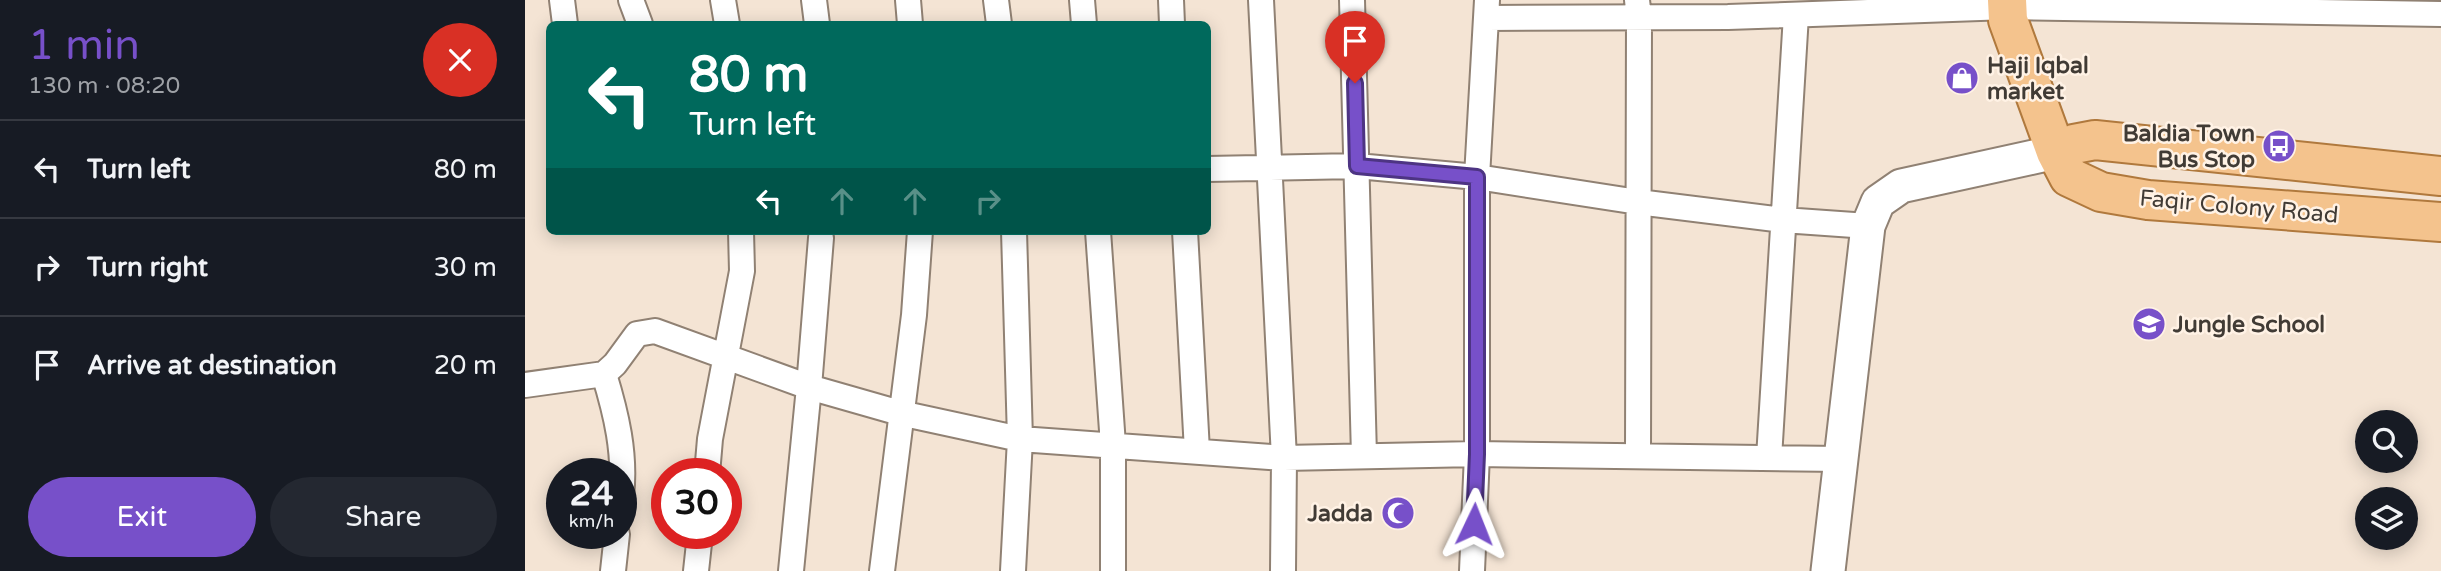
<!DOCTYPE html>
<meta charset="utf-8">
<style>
body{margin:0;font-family:"Varela Round",sans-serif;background:#242831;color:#f1f3f6;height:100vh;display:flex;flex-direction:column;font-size:26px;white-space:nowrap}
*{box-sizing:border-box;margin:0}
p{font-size:23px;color:#9ea1a6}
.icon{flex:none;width:38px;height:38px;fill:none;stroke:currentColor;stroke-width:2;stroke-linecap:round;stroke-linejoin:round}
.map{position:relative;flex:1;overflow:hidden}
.panel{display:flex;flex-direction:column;background:#171b24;width:525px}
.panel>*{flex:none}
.top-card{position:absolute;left:21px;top:21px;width:665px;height:214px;border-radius:10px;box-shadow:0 4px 18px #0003;background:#00695c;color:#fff;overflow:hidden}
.buttons{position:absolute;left:1830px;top:410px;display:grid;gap:14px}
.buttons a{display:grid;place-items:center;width:63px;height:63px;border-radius:50%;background:#171b24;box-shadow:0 4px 18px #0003;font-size:35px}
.speed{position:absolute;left:21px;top:458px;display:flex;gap:14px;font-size:35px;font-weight:700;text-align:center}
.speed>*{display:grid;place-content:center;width:91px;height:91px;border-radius:50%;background:#171b24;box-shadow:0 4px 18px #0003;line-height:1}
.speed small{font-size:18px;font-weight:400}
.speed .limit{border:10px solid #d22;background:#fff;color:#111}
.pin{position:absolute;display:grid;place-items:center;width:60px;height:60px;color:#fff;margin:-72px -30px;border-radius:50% 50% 50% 0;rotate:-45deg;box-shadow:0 0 7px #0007}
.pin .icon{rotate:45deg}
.me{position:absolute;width:77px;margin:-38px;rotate:2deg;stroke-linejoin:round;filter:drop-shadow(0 0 5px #0008)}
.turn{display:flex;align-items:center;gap:24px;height:147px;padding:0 28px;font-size:32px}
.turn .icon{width:91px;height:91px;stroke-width:2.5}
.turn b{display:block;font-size:49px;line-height:60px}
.lanes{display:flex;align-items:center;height:66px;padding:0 28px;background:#0003;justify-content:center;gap:35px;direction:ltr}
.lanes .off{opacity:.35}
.round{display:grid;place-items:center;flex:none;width:74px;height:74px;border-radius:37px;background:#242831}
.headline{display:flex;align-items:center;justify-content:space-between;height:119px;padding:0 28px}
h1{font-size:42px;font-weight:600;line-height:52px;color:#7750c9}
.button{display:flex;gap:14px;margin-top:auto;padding:14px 28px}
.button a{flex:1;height:80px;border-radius:42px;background:#7750c9;color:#fff;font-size:28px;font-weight:600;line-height:80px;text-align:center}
.button a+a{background:#242831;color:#f1f3f6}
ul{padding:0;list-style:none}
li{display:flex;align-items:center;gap:21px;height:98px;padding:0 28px;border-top:2px solid #363941}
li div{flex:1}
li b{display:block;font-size:26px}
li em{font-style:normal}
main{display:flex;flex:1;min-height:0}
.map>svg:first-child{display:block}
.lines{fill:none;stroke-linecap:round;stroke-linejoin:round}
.street-casing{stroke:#908173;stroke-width:28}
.secondary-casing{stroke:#908173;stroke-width:37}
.primary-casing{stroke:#b0793d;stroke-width:42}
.street{stroke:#fff;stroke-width:24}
.secondary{stroke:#fff;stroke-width:33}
.primary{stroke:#f4c38d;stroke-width:38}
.route-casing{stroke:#4d3483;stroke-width:18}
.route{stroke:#7750c9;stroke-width:12}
.labels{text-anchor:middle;stroke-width:5;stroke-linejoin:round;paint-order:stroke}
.poi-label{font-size:23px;font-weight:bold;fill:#413b35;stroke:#fff2e5;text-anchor:start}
.street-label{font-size:23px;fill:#413b35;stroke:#fff2e5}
</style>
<main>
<section class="panel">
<div class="headline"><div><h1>1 min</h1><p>130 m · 08:20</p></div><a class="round" style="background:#d93025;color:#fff"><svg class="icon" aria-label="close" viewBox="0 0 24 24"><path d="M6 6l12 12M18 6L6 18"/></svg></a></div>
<ul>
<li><svg class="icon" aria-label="left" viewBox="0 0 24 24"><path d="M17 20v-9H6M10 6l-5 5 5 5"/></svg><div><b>Turn left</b></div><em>80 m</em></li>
<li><svg class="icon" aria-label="right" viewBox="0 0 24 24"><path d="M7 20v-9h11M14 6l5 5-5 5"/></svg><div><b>Turn right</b></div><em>30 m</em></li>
<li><svg class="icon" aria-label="arrive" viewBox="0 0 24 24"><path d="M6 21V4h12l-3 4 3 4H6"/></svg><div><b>Arrive at destination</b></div><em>20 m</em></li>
</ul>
<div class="button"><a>Exit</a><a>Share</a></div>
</section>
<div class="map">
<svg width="1916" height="571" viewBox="0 0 1916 571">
<rect width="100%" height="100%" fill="#f4e4d4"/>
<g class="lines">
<defs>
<path id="street" d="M 37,0 L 40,24
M 106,0 L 115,24
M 198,0 L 202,24
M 289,0 L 292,24
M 383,0 L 385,24
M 471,0 L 474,24
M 557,0 L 559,24
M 646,0 L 647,24
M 736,0 L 759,458 L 758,571
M 827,0 L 839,456
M 1112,0 L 1114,18 L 1113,456
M 961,18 L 1203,17 L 1483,7 L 1916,14
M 682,169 L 832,166 L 952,177 L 1113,202 L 1258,220 L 1343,226
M 573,231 L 588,445 L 588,571
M 660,231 L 672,451
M 79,374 C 91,413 101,454 96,496
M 0,385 L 79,374 L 90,364 L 112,334 L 130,331 L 284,387 L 375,413 L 495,439 L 759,458 L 952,454 L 1316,459
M 1244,458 L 1271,15
M 182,474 L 185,439 L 217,271 L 216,231
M 88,571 L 92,534
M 171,571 L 175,534
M 266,571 L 284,387 L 296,238
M 357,571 L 389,315 L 395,231
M 488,571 L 495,439 L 489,231
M 947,571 L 952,454 L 952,177 L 962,0"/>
<path id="secondary" d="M 1303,571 L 1343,226 L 1353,202 L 1376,186 L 1531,152"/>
<path id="primary" d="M 1482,0 L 1483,20 L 1531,152
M 1916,176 L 1570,140 L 1549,144 L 1531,152 L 1544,177 L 1576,192 L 1623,200 L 1916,222"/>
</defs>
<!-- street casing -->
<use href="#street" class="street-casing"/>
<!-- secondary casing -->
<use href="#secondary" class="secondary-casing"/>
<!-- primary casing -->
<use href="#primary" class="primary-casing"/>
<!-- street -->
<use href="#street" class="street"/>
<!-- secondary -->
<use href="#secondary" class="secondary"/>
<!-- primary -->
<use href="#primary" class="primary"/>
</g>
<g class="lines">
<defs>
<path id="route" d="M 830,83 L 832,166 L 952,177 L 952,454 L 949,524"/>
</defs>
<!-- route casing -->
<use href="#route" class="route-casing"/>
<!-- route -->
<use href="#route" class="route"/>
</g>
<!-- icons -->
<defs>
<symbol id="shop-disc" viewBox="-11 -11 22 22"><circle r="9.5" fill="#7750c9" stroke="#fff2e5"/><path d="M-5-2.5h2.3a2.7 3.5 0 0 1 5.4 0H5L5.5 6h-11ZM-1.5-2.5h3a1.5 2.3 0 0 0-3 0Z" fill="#fff"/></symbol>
<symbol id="bus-disc" viewBox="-11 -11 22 22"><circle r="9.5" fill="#7750c9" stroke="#fff2e5"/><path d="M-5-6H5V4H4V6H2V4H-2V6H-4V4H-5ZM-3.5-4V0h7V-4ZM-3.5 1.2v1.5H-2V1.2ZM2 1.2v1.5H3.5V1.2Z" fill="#fff"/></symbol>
<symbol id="school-disc" viewBox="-11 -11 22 22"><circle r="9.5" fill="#7750c9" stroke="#fff2e5"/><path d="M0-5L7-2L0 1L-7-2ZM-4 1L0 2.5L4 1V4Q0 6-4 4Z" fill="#fff"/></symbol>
<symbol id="mosque-disc" viewBox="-11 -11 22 22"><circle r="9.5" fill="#7750c9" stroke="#fff2e5"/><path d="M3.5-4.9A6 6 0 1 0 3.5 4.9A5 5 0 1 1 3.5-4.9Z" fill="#fff"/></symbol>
</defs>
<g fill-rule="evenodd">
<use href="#shop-disc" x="1418" y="59" width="38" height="38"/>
<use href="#bus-disc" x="1735" y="127" width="38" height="38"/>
<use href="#school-disc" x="1605" y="305" width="38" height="38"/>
<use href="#mosque-disc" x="854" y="494" width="38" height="38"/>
</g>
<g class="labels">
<!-- poi labels -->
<g class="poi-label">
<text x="1462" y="73">Haji Iqbal<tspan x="1462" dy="26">market</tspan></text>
<text x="1730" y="141" text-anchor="end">Baldia Town<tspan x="1730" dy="26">Bus Stop</tspan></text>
<text x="1648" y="332">Jungle School</text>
<text x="848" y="521" text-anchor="end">Jadda</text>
</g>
<!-- street labels -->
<g class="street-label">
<text transform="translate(1714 206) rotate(5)" y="8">Faqir Colony Road</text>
</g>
</g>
</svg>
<div class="buttons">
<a><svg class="icon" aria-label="search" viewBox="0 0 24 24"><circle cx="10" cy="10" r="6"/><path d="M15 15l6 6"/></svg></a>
<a><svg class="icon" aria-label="layers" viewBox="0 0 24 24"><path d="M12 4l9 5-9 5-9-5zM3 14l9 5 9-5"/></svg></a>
</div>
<div class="speed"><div>24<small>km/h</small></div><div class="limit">30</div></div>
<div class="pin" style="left:830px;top:83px;background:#d93025"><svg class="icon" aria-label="arrive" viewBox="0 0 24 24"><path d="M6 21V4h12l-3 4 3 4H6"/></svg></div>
<svg class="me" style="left:949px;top:524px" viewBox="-20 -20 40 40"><path d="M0-17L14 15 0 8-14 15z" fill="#7750c9" stroke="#fff" stroke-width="4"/></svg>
<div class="top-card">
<div class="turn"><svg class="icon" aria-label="left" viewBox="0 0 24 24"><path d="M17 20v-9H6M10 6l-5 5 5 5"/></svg><div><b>80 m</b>Turn left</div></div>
<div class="lanes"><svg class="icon" aria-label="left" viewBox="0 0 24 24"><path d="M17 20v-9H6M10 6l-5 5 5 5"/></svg><svg class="icon off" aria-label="ahead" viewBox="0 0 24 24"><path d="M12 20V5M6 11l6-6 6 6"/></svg><svg class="icon off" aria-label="ahead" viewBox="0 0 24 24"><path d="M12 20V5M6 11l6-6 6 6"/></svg><svg class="icon off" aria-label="right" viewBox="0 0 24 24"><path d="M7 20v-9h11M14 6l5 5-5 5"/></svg></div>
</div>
</div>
</main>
